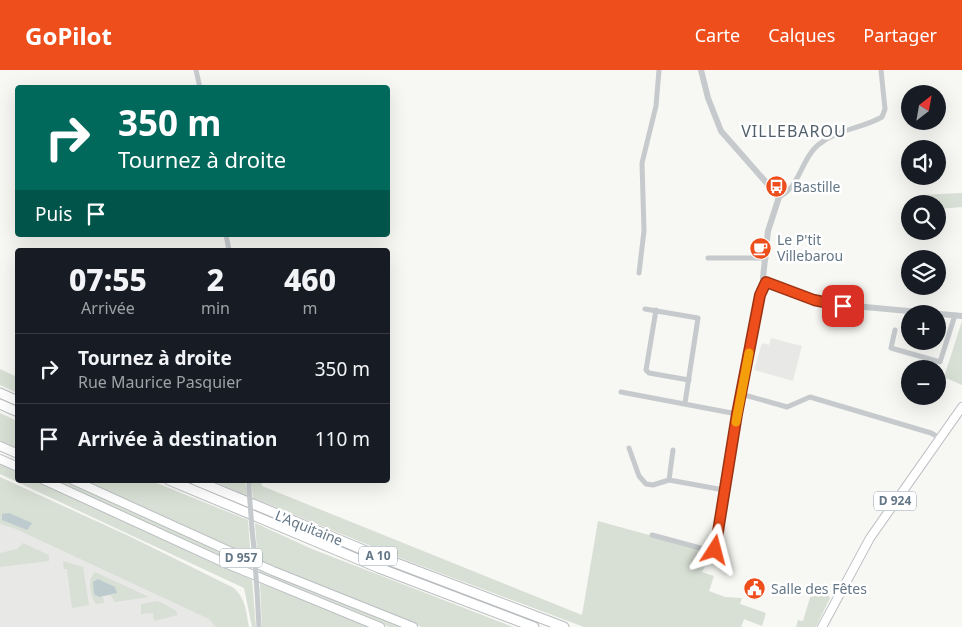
<!DOCTYPE html>
<html lang="fr">
<meta charset="utf-8">
<style>
body{margin:0;font-family:"Noto Sans",sans-serif;background:#20242c;color:#f1f3f6;height:100vh;display:flex;flex-direction:column;font-size:19px;white-space:nowrap}
*{box-sizing:border-box;margin:0}
p{font-size:16px;color:#9ea1a6}
.icon{flex:none;width:28px;height:28px;fill:none;stroke:currentColor;stroke-width:2;stroke-linecap:round;stroke-linejoin:round}
.map{position:relative;flex:1;overflow:hidden}
.side{position:absolute;left:15px;top:178px;width:375px;height:235px;display:flex;flex-direction:column;background:#171b24;border-radius:5px;box-shadow:0 5px 20px #0002}
.side>*{flex:none}
.guide{position:absolute;left:15px;top:15px;width:375px;height:152px;border-radius:5px;box-shadow:0 5px 20px #0002;background:#00695c;color:#fff;overflow:hidden}
.needle{width:32px;rotate:31deg}
.controls{position:absolute;left:901px;top:15px;display:grid;gap:10px}
.controls a{display:grid;place-items:center;width:45px;height:45px;border-radius:50%;background:#171b24;box-shadow:0 5px 20px #0002;font-size:25px}
.pin{position:absolute;display:grid;place-items:center;width:42px;height:42px;color:#fff;margin:-21px;border-radius:10px;box-shadow:0 2px 8px #0006}
.me{position:absolute;width:55px;margin:-28px;rotate:9deg;stroke-linejoin:round;filter:drop-shadow(0 0 4px #0008)}
.turn{display:flex;align-items:center;gap:18px;height:105px;padding:0 20px;font-size:22px}
.turn .icon{width:65px;height:65px;stroke-width:2.5}
.turn b{display:block;font-size:35px;line-height:42px}
.then{display:flex;align-items:center;height:48px;padding:0 20px;background:#0003;gap:10px;font-size:19px}
.eta{display:flex;justify-content:space-evenly;align-items:center;height:85px;text-align:center}
.eta b{font-size:30px;font-weight:800;line-height:35px}
ul{padding:0;list-style:none}
li{display:flex;align-items:center;gap:15px;height:70px;padding:0 20px;border-top:1px solid #363941}
li div{flex:1}
li b{display:block;font-size:19px}
li em{font-style:normal}
header{display:flex;align-items:center;gap:30px;box-sizing:border-box;height:70px;padding:0 25px;background:#ee4d1c;color:#fff}
header strong{font-size:24px}
nav{display:flex;gap:28px;margin-inline-start:auto;font-size:18px}
.map>svg:first-child{display:block}
.built{fill:#e8e9e7}
.green{fill:#d8dfd4}
.water{fill:#bdcace}
.lines{fill:none;stroke-linecap:round;stroke-linejoin:round}
.primary-casing{stroke:#b9bdc1;stroke-width:10}
.motorway-casing{stroke:#b8bcbf;stroke-width:11}
.minor{stroke:#c6cacd;stroke-width:5}
.tertiary{stroke:#c6cacd;stroke-width:6}
.primary{stroke:#fff;stroke-width:8}
.motorway{stroke:#fff;stroke-width:9}
.minor-bridge{stroke:#c6cacd;stroke-width:5}
.route-casing{stroke:#9b3212;stroke-width:12}
.route{stroke:#ee4d1c;stroke-width:9}
.slow{stroke:#f59e0b;stroke-width:9}
.labels{text-anchor:middle;stroke-width:5;stroke-linejoin:round;paint-order:stroke}
.shield{fill:#fff;stroke:#92a0ab;stroke-width:1}
.shield-label{font-size:12px;font-weight:bold;fill:#647787}
.poi-label{font-size:14px;fill:#647787;stroke:#fff;text-anchor:start}
.street-label{font-size:14px;fill:#647787;stroke:#fff}
.quarter-label{font-size:16px;letter-spacing:1px;fill:#52606b;stroke:#fff}
</style>
<header>
<strong>GoPilot</strong>
<nav><a>Carte</a><a>Calques</a><a>Partager</a></nav>
</header>
<div class="map">
<svg width="962" height="557" viewBox="0 0 962 557">
<rect width="100%" height="100%" fill="#f7f7f3"/>
<!-- built -->
<path class="built" d="M 771,268 L 802,276 L 793,311 L 754,300 L 762,273 L 769,275 Z
M 0,441 L 243,557 L 0,557 Z"/>
<!-- green -->
<path class="green" d="M 962,123 L 962,137 L 938,139 L 938,134 L 920,134 L 919,125 Z
M 962,251 L 962,315 L 944,307 Z
M 0,299 L 17,307 L 17,323 L 0,315 Z
M 0,343 L 17,351 L 17,381 L 0,373 Z
M 0,393 L 17,401 L 18,410 L 37,410 L 252,510 L 256,557 L 252,557 L 244,518 L 0,404 Z
M 0,407 L 131,467 L 234,518 C 246,529 246,542 249,557 L 216,557 L 209,549 L 16,459 L 0,454 Z
M 52,410 L 65,410 L 251,496 L 252,502 Z
M 80,410 L 149,410 L 248,450 L 250,478 L 246,486 Z
M 211,410 L 245,410 L 247,426 Z
M 251,410 L 261,410 L 262,416 L 582,545 L 598,451 L 711,482 L 711,488 L 731,494 L 729,500 L 707,492 L 702,502 L 714,506 L 709,521 L 725,527 L 742,528 L 740,534 L 766,543 L 762,556 L 744,549 L 741,557 L 584,557 L 408,491 L 253,428 Z
M 255,453 L 312,479 L 513,557 L 422,557 L 258,492 Z
M 23,473 L 49,485 L 49,491 L 0,497 L 0,483 L 17,479 Z
M 63,491 L 83,497 L 89,535 L 72,538 L 67,499 L 64,499 Z
M 259,499 L 403,557 L 389,557 L 259,506 Z
M 95,502 L 149,527 L 115,532 L 110,525 L 117,523 L 99,527 L 103,527 L 104,533 L 96,534 C 90,528 87,508 95,502 Z
M 260,513 L 371,557 L 262,557 Z
M 810,518 L 825,521 L 830,528 L 816,557 L 796,557 L 798,550 L 803,551 L 812,521 Z
M 158,531 L 175,540 L 178,545 L 154,551 L 153,543 L 141,544 L 141,534 Z"/>
<!-- water -->
<path class="water" d="M 9,443 L 32,453 L 27,460 L 2,450 L 2,444 Z
M 98,509 L 115,517 L 117,523 L 99,527 L 94,524 L 93,512 Z"/>
<g class="lines">
<defs>
<path id="primary" d="M 0,376 L 18,384
M 0,389 L 18,397
M 44,410 L 227,494 L 380,557
M 73,410 L 273,501 L 413,557
M 822,557 L 870,468 L 962,337"/>
<path id="motorway" d="M 0,323 L 18,331
M 0,334 L 18,342
M 169,410 L 379,498 L 534,557
M 195,410 L 383,488 L 564,557"/>
</defs>
<!-- primary casing -->
<use href="#primary" class="primary-casing"/>
<!-- motorway casing -->
<use href="#motorway" class="motorway-casing"/>
<!-- minor -->
<path class="minor" d="M 196,0 L 200,18
M 779,127 C 800,117 801,89 818,75 C 837,59 861,59 882,47 L 885,39 L 881,0
M 226,165 L 229,180
M 708,188 L 766,188
M 639,203 L 644,161 L 642,93 L 656,36 L 659,0
M 645,239 L 698,248 L 685,333
M 656,240 L 646,300 L 649,303 L 689,310
M 895,260 L 891,278 L 940,292 L 955,245
M 621,322 L 737,344
M 741,324 L 787,337 L 810,327 L 931,363 L 940,368
M 629,378 L 639,406 L 646,414 L 653,415 L 669,410 L 724,420
M 249,410 L 249,419
M 669,410 L 673,380
M 252,459 L 254,479
M 652,465 L 715,482
M 722,489 L 716,485 L 715,480 L 737,344 L 760,225 L 766,212
M 257,520 L 259,557"/>
<!-- tertiary -->
<path class="tertiary" d="M 701,0 L 708,28 L 721,61 L 779,127 L 768,161 L 763,208 L 766,212 L 822,233 L 962,246"/>
<!-- primary -->
<use href="#primary" class="primary"/>
<!-- motorway -->
<use href="#motorway" class="motorway"/>
<!-- minor-bridge -->
<path class="minor-bridge" d="M 249,419 L 252,459
M 254,479 L 257,520"/>
</g>
<g class="lines">
<defs>
<path id="route" d="M 715,480 L 737,344 L 760,225 L 766,212 L 814,230 L 843,236"/>
</defs>
<!-- route casing -->
<use href="#route" class="route-casing"/>
<!-- route -->
<use href="#route" class="route"/>
<!-- slow -->
<path class="slow" d="M 736,352 L 749,283"/>
</g>
<!-- icons -->
<defs>
<symbol id="bus-disc" viewBox="-11 -11 22 22"><circle r="9.5" fill="#ee4d1c" stroke="#fff"/><path d="M-5-6H5V4H4V6H2V4H-2V6H-4V4H-5ZM-3.5-4V0h7V-4ZM-3.5 1.2v1.5H-2V1.2ZM2 1.2v1.5H3.5V1.2Z" fill="#fff"/></symbol>
<symbol id="cafe-disc" viewBox="-11 -11 22 22"><circle r="9.5" fill="#ee4d1c" stroke="#fff"/><path d="M-5.5-4.5H6V0H3Q3 3.5 0 3.5H-2.5Q-5.5 3.5-5.5 0ZM3-3.2v2h1.7v-2ZM-6 4.5H4V6H-6Z" fill="#fff"/></symbol>
<symbol id="civic-disc" viewBox="-11 -11 22 22"><circle r="9.5" fill="#ee4d1c" stroke="#fff"/><path d="M-.6-6.5H3V-4.5H.6V-3L4-1V1h2V6H-6V1h2V-1L-.6-3ZM-1.2 2.5V6h2.4V2.5Z" fill="#fff"/></symbol>
</defs>
<g fill-rule="evenodd">
<use href="#bus-disc" x="764" y="104" width="25" height="25"/>
<use href="#cafe-disc" x="748" y="166" width="25" height="25"/>
<use href="#civic-disc" x="742" y="506" width="25" height="25"/>
</g>
<g class="labels">
<!-- shield labels -->
<g class="shield">
<rect x="874" y="421.5" width="42" height="19" rx="4"/>
<rect x="359" y="476.5" width="38" height="19" rx="4"/>
<rect x="220" y="478.5" width="42" height="19" rx="4"/>
</g>
<g class="shield-label">
<text x="895" y="435">D 924</text>
<text x="378" y="490">A 10</text>
<text x="241" y="492">D 957</text>
</g>
<!-- poi labels -->
<g class="poi-label">
<text x="793" y="122">Bastille</text>
<text x="777" y="175">Le P'tit<tspan x="777" dy="16">Villebarou</tspan></text>
<text x="771" y="524">Salle des Fêtes</text>
</g>
<!-- street labels -->
<g class="street-label">
<text transform="translate(309 458) rotate(22)" y="5">L'Aquitaine</text>
</g>
<!-- quarter labels -->
<g class="quarter-label">
<text x="794" y="67">VILLEBAROU</text>
</g>
</g>
</svg>
<div class="controls">
<a><svg class="needle" viewBox="-14 -14 28 28"><path d="M0-13l5 13h-10z" fill="#e53935"/><path d="M0 13l5-13h-10z" fill="#9ea1a6"/></svg></a>
<a><svg class="icon" aria-label="sound" viewBox="0 0 24 24"><path d="M4 9h4l5-4v14l-5-4H4zM17 9q2 3 0 6"/></svg></a>
<a><svg class="icon" aria-label="search" viewBox="0 0 24 24"><circle cx="10" cy="10" r="6"/><path d="M15 15l6 6"/></svg></a>
<a><svg class="icon" aria-label="layers" viewBox="0 0 24 24"><path d="M12 4l9 5-9 5-9-5zM3 14l9 5 9-5"/></svg></a>
<a>+</a>
<a>−</a>
</div>
<div class="pin" style="left:843px;top:236px;background:#d93025"><svg class="icon" aria-label="arrive" viewBox="0 0 24 24"><path d="M6 21V4h12l-3 4 3 4H6"/></svg></div>
<svg class="me" style="left:715px;top:480px" viewBox="-20 -20 40 40"><path d="M0-17L14 15 0 8-14 15z" fill="#ee4d1c" stroke="#fff" stroke-width="4"/></svg>
<div class="guide">
<div class="turn"><svg class="icon" aria-label="right" viewBox="0 0 24 24"><path d="M7 20v-9h11M14 6l5 5-5 5"/></svg><div><b>350 m</b>Tournez à droite</div></div>
<div class="then">Puis<svg class="icon" aria-label="arrive" viewBox="0 0 24 24"><path d="M6 21V4h12l-3 4 3 4H6"/></svg></div>
</div>
<section class="side">
<div class="eta">
<div><b>07:55</b><p>Arrivée</p></div>
<div><b>2</b><p>min</p></div>
<div><b>460</b><p>m</p></div>
</div>
<ul>
<li><svg class="icon" aria-label="right" viewBox="0 0 24 24"><path d="M7 20v-9h11M14 6l5 5-5 5"/></svg><div><b>Tournez à droite</b><p>Rue Maurice Pasquier</p></div><em>350 m</em></li>
<li><svg class="icon" aria-label="arrive" viewBox="0 0 24 24"><path d="M6 21V4h12l-3 4 3 4H6"/></svg><div><b>Arrivée à destination</b></div><em>110 m</em></li>
</ul>
</section>
</div>
